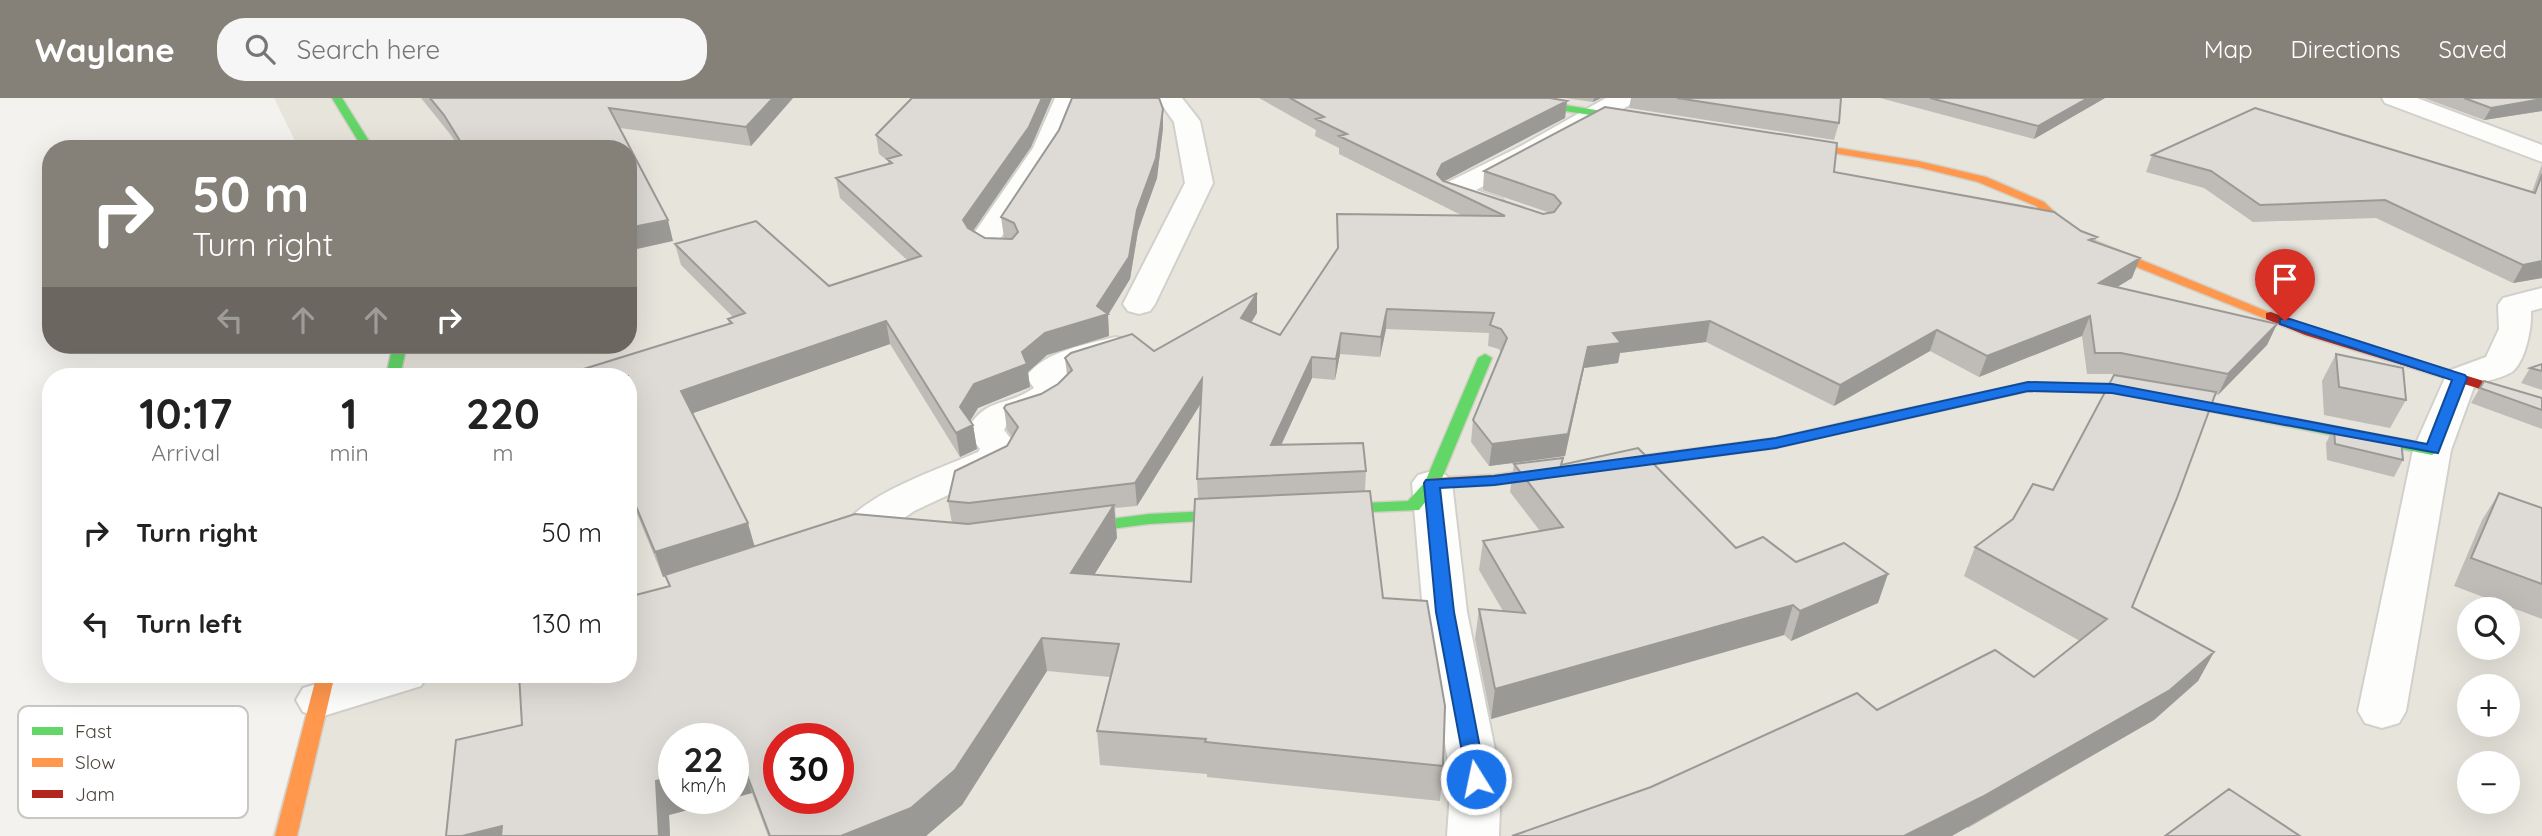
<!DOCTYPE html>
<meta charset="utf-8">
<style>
body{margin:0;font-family:Quicksand,sans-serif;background:#f6f6f6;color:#222;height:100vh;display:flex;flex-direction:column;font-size:26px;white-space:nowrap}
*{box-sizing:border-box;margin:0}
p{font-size:23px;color:#767676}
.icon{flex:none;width:38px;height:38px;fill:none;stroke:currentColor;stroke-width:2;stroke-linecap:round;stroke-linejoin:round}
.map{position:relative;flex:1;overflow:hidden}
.sheet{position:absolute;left:42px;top:270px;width:595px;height:315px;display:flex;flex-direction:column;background:#fff;border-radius:28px;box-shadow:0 7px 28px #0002}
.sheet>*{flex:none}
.top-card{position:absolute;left:42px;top:42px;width:595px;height:214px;border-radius:28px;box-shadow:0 7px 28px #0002;background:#868178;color:#fff;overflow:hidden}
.fabs{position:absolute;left:2457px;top:499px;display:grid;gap:14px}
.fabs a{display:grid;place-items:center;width:63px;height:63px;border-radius:50%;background:#fff;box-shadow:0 7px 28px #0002;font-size:35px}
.speed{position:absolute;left:658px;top:625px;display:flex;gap:14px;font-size:35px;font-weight:700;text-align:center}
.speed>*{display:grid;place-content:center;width:91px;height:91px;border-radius:50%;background:#fff;box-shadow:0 7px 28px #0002;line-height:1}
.speed small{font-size:18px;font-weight:400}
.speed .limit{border:10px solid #d22;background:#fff;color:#111}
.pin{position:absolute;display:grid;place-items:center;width:60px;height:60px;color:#fff;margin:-72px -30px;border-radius:50% 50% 50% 0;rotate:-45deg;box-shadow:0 0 7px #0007}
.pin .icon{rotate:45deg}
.me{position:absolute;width:77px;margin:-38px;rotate:350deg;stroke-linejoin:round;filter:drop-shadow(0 0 5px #0008)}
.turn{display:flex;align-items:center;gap:24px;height:147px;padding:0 35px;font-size:32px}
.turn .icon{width:91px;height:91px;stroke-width:2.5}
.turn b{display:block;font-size:49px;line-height:60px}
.lanes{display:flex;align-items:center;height:66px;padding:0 35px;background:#0003;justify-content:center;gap:35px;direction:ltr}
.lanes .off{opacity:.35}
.eta{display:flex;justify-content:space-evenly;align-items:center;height:119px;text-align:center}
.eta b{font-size:42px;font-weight:700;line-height:49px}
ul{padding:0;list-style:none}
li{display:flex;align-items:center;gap:21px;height:91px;padding:0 35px}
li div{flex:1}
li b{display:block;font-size:26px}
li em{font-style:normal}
header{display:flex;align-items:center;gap:42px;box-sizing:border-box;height:98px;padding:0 35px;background:#868178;color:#fff}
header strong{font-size:33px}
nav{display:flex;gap:38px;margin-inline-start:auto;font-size:24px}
.search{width:490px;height:63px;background:#f6f6f6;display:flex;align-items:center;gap:18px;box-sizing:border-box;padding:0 24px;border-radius:28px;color:#767676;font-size:26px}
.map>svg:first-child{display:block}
.residential{fill:#e7e4dc;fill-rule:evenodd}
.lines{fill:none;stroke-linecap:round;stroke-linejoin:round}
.street-casing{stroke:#d2d0cb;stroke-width:4}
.fast-casing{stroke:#d3cfc5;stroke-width:3}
.slow-casing{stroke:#d3cfc5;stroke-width:3}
.jam-casing{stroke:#d3cfc5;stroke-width:3}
.street{fill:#fdfdfc;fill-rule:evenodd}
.fast{fill:#63d668;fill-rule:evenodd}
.slow{fill:#ff974d;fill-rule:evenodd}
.jam{fill:#b3261e;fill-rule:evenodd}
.wall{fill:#bfbcb8;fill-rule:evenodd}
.shaded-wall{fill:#9b9996}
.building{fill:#dedbd6;stroke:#9b9996;stroke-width:2;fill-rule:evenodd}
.route{fill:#1a73e8;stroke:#114b97;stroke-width:2}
.key{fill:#fff;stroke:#c9c7c4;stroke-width:2}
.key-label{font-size:19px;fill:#4b4439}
</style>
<header>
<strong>Waylane</strong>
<div class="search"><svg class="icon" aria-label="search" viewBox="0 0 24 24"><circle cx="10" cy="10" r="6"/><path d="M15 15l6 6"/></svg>Search here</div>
<nav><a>Map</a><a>Directions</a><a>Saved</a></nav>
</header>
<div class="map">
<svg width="2542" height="738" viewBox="0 0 2542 738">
<rect width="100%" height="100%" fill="#f4f2ee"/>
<!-- residential -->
<path class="residential" d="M 274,0 L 2542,0 L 2542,738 L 272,738 L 317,576 L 628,576 L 628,278 L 400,278 L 404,264 L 395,247 L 628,247 L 628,51 L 299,51 ZM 2469,511 L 2508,511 L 2508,550 L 2469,550 ZM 2469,588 L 2508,588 L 2508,626 L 2469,626 ZM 674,640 L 733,640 L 733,700 L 674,700 ZM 779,640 L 838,640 L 838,700 L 779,700 ZM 2469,665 L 2508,665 L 2508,704 L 2469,704 Z"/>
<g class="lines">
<defs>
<path id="street" d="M 1055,0 L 1079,0 L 1059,50 L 1000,141 L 1014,148 L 1018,154 L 1014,160 C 998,164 978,158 968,144 L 1033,50 Z
M 1157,0 L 1182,0 L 1200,23 L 1213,85 L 1155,206 L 1150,213 L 1139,216 L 1128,213 L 1123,206 L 1185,85 L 1174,24 Z
M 1606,0 L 1636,0 L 1633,5 L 1539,60 L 1476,92 L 1502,101 L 1506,107 L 1502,113 C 1486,117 1448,107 1438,93 L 1442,87 L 1521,48 Z
M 2382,0 L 2417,0 L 2542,47 L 2542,64 L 2385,5 Z
M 2542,190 L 2542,210 L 2531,213 C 2532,228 2526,263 2512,274 C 2502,280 2486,283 2475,286 L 2451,352 L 2406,613 L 2399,625 L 2382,630 L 2365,625 L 2358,613 L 2413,352 L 2448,273 L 2486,259 L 2499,231 L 2498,207 L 2503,200 Z
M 1116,239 L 1128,242 L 1133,249 L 1128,256 L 1072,274 L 1064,281 L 1072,292 C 1057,314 1031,319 1007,326 L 1004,332 L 1018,350 L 1008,369 L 914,413 L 874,441 L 860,445 L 846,441 L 840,432 C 864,395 938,372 978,354 L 980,351 L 966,333 C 988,297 1003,311 1034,290 L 1026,279 C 1044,253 1087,246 1116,239 Z
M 1432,373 L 1446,377 L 1452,385 L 1467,514 L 1501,681 L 1499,738 L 1447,738 L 1451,681 L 1423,514 L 1412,385 L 1418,377 Z
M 351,576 L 428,576 L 421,588 L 320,619 L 303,614 L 296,602 L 303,590 Z"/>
<path id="fast" d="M 332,0 L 342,0 L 374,51 L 363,51 Z
M 1496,0 L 1520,0 L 1647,20 L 1652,23 L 1647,26 L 1501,3 Z
M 393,247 L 407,247 L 400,278 L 386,278 Z
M 1485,256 L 1492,260 L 1440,385 L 1419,412 L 1316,416 L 1314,412 L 1322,407 L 1408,403 L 1425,384 L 1478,260 Z
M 2028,285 L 2112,286 L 2432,347 L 2440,352 L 2432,357 L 2112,294 L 2028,293 L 1864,330 L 1856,325 L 1864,320 Z
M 1248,411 L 1254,412 L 1256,416 L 1254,420 L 1149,426 L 1064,437 L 1056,432 L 1064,427 L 1149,416 Z"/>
<path id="slow" d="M 1783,41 L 1918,63 L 1986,79 L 2044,104 L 2067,126 L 2090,141 L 2278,218 L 2276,221 L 2266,221 L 2082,147 L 2059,132 L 2036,108 L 1978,84 L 1918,69 L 1779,46 L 1779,42 Z
M 1864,320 L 1872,325 L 1869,328 L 1776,350 L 1494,387 L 1432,390 L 1424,385 L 1432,380 L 1494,377 L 1776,340 Z
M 317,576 L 335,576 L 297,738 L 275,738 Z"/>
<path id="jam" d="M 2271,214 L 2315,231 L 2542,301 L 2542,310 L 2305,237 L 2266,221 L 2266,215 Z"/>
</defs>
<!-- street casing -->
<use href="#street" class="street-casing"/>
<!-- fast casing -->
<use href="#fast" class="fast-casing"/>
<!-- slow casing -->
<use href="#slow" class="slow-casing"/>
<!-- jam casing -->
<use href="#jam" class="jam-casing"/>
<!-- street -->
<use href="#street" class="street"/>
<!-- fast -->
<use href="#fast" class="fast"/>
<!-- slow -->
<use href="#slow" class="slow"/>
<!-- jam -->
<use href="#jam" class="jam"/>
</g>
<!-- wall -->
<path class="wall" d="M 421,0 L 793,0 L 751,48 L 620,30 L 673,143 L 628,51 L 460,51 L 450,36 Z
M 912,0 L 1052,0 L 1031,49 L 973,133 L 985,140 L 1006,141 L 1004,140 L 1001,119 L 1163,11 L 1163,30 L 1157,80 L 1138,133 L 1130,181 L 1108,217 L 1109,238 L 1047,257 L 1028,274 L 1030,289 L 978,310 L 970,323 L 973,327 L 977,351 L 960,359 L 890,246 L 692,315 L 755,448 L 952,425 L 948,403 L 1007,348 L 1012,339 L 1007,332 L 1004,310 L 1041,296 L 1058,286 L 1067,277 L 1065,260 L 1154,253 L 1257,215 L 1251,225 L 1280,237 L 1337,151 L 1337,116 L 1463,118 L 1339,56 L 1339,50 L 1315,38 L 1316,32 L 1259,0 L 1550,0 L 1567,3 L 1565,20 L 1443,83 L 1543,116 L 1550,115 L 1483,92 L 1484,73 L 1834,74 L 2081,133 L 2097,139 L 2095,144 L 2132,180 L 2117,189 L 2277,226 L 2267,247 L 2218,297 L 2215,296 L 2132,509 L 2214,554 L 2198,583 L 2154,622 L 1968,730 L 1877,612 L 2034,579 L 2080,543 L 1964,478 L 1975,449 L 2053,392 L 2119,278 L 2112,276 L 2087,276 L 2082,238 L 1979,279 L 1930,253 L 1834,308 L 1706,244 L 1620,255 L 1618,265 L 1584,270 L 1565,358 L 1489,368 L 1471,344 L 1473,322 L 1501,255 L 1499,251 L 1488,248 L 1489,235 L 1386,231 L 1380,259 L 1340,256 L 1335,282 L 1312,280 L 1281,347 L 1366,373 L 1365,393 L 1383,500 L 1443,668 L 1440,703 L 1207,679 L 1207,676 L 1100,667 L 1097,633 L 1110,579 L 1047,573 L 962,707 L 926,738 L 768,738 L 752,695 L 669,717 L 670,738 L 446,738 L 522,627 L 669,488 L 666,478 L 663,479 L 628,394 L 628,278 L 729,226 L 728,221 L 733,219 L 681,167 L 675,146 L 829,188 L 907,162 L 840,100 L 836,80 L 888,66 L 888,63 L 879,56 L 876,37 ZM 1201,305 L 1197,381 L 1198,401 L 1191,484 L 1094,477 L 1117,440 L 1115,410 L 1137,408 Z
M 1565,0 L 1601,0 L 1593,4 Z
M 1631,0 L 1841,0 L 1839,25 L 1834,42 L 1629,10 Z
M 1880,0 L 2105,0 L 2034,41 Z
M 2424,0 L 2542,0 L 2542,13 L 2484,22 Z
M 2152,57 L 2532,94 L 2542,66 L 2542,180 L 2513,185 L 2376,120 L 2253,124 L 2204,90 L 2146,74 Z
M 2336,256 L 2406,302 L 2390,330 L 2324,317 L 2322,283 Z
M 2542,266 L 2542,292 L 2521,285 L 2530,270 Z
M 2484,283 L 2542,300 L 2542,331 L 2471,305 Z
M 2334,329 L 2403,362 L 2394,379 L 2327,362 L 2326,345 Z
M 1514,366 L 1562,367 L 1736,450 L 1796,464 L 1878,505 L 1791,543 L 1784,537 L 1491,621 L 1475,541 L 1479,511 L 1503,513 L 1479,472 L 1483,443 L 1540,433 L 1510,394 Z
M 2499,395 L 2542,410 L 2542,521 L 2454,488 L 2482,422 Z"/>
<!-- shaded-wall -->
<path class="shaded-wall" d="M 773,0 L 793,0 L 751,48 L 746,29 Z
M 1042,0 L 1052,0 L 1031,49 L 966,143 L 963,122 Z
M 1594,0 L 1601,0 L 1593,4 Z
M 2088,0 L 2105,0 L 2034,41 L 2038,28 Z
M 2542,1 L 2542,13 L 2484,22 L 2491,10 Z
M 1567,3 L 1565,20 L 1441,85 L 1437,76 L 1442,66 Z
M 1163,11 L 1163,30 L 1157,80 L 1138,133 L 1130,181 L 1108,217 L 1109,238 L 1047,257 L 1028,274 L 1030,289 L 978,310 L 965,331 L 973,327 L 977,351 L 960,359 L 956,335 L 960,309 L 974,286 L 1022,254 L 1045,235 L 1097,208 L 1137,112 Z
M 668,122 L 673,143 L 628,153 L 628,130 Z
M 2140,160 L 2132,180 L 2091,205 L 2099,185 Z
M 2542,163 L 2542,180 L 2513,185 L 2523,167 Z
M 1257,195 L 1257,215 L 1241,241 L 1241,220 Z
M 1387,211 L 1386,231 L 1380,259 L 1381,239 Z
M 2090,218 L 2082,238 L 1979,279 L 1987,258 Z
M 886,223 L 890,246 L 688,317 L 681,293 Z
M 1710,223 L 1706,244 L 1620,255 L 1618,265 L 1584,270 L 1565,358 L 1489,368 L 1492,346 L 1588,249 L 1613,235 Z
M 2277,226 L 2267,247 L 2218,297 L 2228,276 Z
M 1937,232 L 1930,253 L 1834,308 L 1840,287 Z
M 1341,235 L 1340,256 L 1335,282 L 1336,261 Z
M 1312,259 L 1312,280 L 1271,369 L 1271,347 Z
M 1202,281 L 1203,302 L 1137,408 L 1135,385 Z
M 1114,407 L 1117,440 L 1075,508 L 1071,475 Z
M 748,425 L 755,450 L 663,479 L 655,454 Z
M 1888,476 L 1878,505 L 1791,543 L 1800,513 Z
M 1793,507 L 1784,537 L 1491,621 L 1495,591 Z
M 1042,540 L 1047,573 L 962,707 L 926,738 L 841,738 Z
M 2214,554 L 2198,583 L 2154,622 L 1952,738 L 1904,738 Z
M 741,661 L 752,695 L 669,717 L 670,738 L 659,738 L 656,683 L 674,678 L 674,700 L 733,700 L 733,663 Z
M 502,728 L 507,738 L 462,738 Z"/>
<!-- building -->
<path class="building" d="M 430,0 L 773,0 L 746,29 L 609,10 L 668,122 L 628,130 L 628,51 L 465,51 L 444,17 Z
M 912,0 L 1042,0 L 1029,29 L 963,122 L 968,130 L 985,140 L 1012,141 L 1018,134 L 1014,125 L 1001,119 L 1059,32 L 1072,0 L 1159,0 L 1163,11 L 1156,60 L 1137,112 L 1129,159 L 1097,208 L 1108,216 L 1045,235 L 1022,254 L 1027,266 L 974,286 L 960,309 L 973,327 L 956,335 L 886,223 L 681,293 L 748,425 L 655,454 L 628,389 L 628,278 L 561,278 L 732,225 L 728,221 L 745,215 L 675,146 L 756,123 L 829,188 L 921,158 L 836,80 L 892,65 L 887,61 L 901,57 L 876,37 Z
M 1290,0 L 1550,0 L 1567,3 L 1442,66 L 1437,76 L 1443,83 L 1543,116 L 1554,114 L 1561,105 L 1554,97 L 1484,73 L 1605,9 L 1837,45 L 1834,74 L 2054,114 L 2081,133 L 2097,139 L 2089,142 L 2140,160 L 2099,185 L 2277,226 L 2228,276 L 2121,255 L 2095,255 L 2090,218 L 1987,258 L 1937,232 L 1840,287 L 1710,223 L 1613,235 L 1621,245 L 1588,249 L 1568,336 L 1492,346 L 1473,322 L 1507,240 L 1501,231 L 1490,227 L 1494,215 L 1387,211 L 1381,239 L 1341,235 L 1336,261 L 1312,259 L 1271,347 L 1363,345 L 1366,373 L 1197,381 L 1202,281 L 1135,385 L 969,405 L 948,403 L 955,373 L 1007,348 L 1018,329 L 1004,310 L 1006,307 L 1041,296 L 1058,286 L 1072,272 L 1065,260 L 1071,255 L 1132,236 L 1154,253 L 1257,195 L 1241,220 L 1280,237 L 1338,150 L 1337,116 L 1505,118 L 1339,38 L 1347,36 L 1316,21 L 1324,19 Z
M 1677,0 L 1841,0 L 1839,25 Z
M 1930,0 L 2088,0 L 2038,28 Z
M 2464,0 L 2542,0 L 2542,1 L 2491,10 Z
M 2255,10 L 2535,95 L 2542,76 L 2542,163 L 2523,167 L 2385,102 L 2260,107 L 2211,73 L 2152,57 Z
M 2336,256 L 2403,270 L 2406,302 L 2339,289 Z
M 2542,266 L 2542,273 L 2530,270 Z
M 2114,277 L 2216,294 L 2177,400 L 2132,509 L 2214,554 L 2170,592 L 1982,699 L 1904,738 L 1512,738 L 1651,689 L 1857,595 L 1877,612 L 1995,552 L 2034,579 L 2107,521 L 1975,449 L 2013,421 L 2033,386 L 2053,392 Z
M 2484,283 L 2542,300 L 2542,312 L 2480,290 Z
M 2334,329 L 2401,342 L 2403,362 L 2335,346 Z
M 1638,350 L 1736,450 L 1763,439 L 1796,464 L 1844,445 L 1888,476 L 1800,513 L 1793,507 L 1495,591 L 1479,511 L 1525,515 L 1483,443 L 1563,429 L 1514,366 L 1563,360 L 1561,367 Z
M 1370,393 L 1383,500 L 1427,503 L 1445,608 L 1443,668 L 1205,644 L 1206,641 L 1097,633 L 1119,546 L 1042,540 L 955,672 L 911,710 L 841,738 L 770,738 L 741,661 L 733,663 L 733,640 L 674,640 L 674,678 L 656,683 L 659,738 L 501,738 L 502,728 L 462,738 L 446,738 L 456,642 L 522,627 L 519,576 L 628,576 L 628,499 L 670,488 L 665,477 L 855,416 L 968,426 L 1114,407 L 1071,475 L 1191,484 L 1195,401 ZM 779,640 L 838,640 L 838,700 L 779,700 Z
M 2499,395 L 2542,410 L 2542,486 L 2471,460 Z
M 2229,691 L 2300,738 L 2165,738 Z"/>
<!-- route -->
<path class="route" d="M 2280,221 L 2290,221 L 2465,277 L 2467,280 L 2438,355 L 2112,295 L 2028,293 L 1776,350 L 1494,387 L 1440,390 L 1454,514 L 1486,681 L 1483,686 L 1468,686 L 1436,514 L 1424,385 L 1426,382 L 1494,378 L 1776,340 L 2028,284 L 2112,286 L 2427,346 L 2452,282 L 2280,226 Z"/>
<!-- legend -->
<rect x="18" y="608" width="230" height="112" rx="10" class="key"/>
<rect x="32" y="629" width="31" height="8" fill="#63d668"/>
<rect x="32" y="660" width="31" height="9" fill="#ff974d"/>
<rect x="32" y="692" width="31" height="8" fill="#b3261e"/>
<g class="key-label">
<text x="75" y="640">Fast</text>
<text x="75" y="671">Slow</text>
<text x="75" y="703">Jam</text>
</g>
</svg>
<div class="fabs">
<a><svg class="icon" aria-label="search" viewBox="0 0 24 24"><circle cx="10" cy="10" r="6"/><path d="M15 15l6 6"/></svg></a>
<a>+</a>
<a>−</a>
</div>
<div class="speed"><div>22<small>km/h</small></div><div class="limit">30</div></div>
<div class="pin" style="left:2285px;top:223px;background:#d93025"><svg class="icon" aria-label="arrive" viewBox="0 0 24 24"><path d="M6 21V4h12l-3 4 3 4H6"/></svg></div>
<svg class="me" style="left:1476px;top:681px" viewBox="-20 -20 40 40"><circle r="17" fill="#1a73e8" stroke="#fff" stroke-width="3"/><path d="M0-11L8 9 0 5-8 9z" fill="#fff"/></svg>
<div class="top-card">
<div class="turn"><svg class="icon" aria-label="right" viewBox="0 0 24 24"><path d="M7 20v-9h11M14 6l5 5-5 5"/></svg><div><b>50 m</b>Turn right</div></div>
<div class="lanes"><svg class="icon off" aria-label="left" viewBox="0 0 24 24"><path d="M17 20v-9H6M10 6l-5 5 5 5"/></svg><svg class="icon off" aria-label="ahead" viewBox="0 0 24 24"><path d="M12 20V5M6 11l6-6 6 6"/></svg><svg class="icon off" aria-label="ahead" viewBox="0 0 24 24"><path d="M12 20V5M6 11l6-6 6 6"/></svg><svg class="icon" aria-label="right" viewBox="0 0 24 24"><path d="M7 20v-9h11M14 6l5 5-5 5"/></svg></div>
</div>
<section class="sheet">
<div class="eta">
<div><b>10:17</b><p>Arrival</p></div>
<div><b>1</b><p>min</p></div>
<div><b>220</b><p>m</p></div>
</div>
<ul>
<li><svg class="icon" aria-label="right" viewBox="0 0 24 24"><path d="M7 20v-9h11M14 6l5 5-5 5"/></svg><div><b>Turn right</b></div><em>50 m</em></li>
<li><svg class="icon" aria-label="left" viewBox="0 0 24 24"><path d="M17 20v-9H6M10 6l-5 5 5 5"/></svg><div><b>Turn left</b></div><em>130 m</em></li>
</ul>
</section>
</div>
